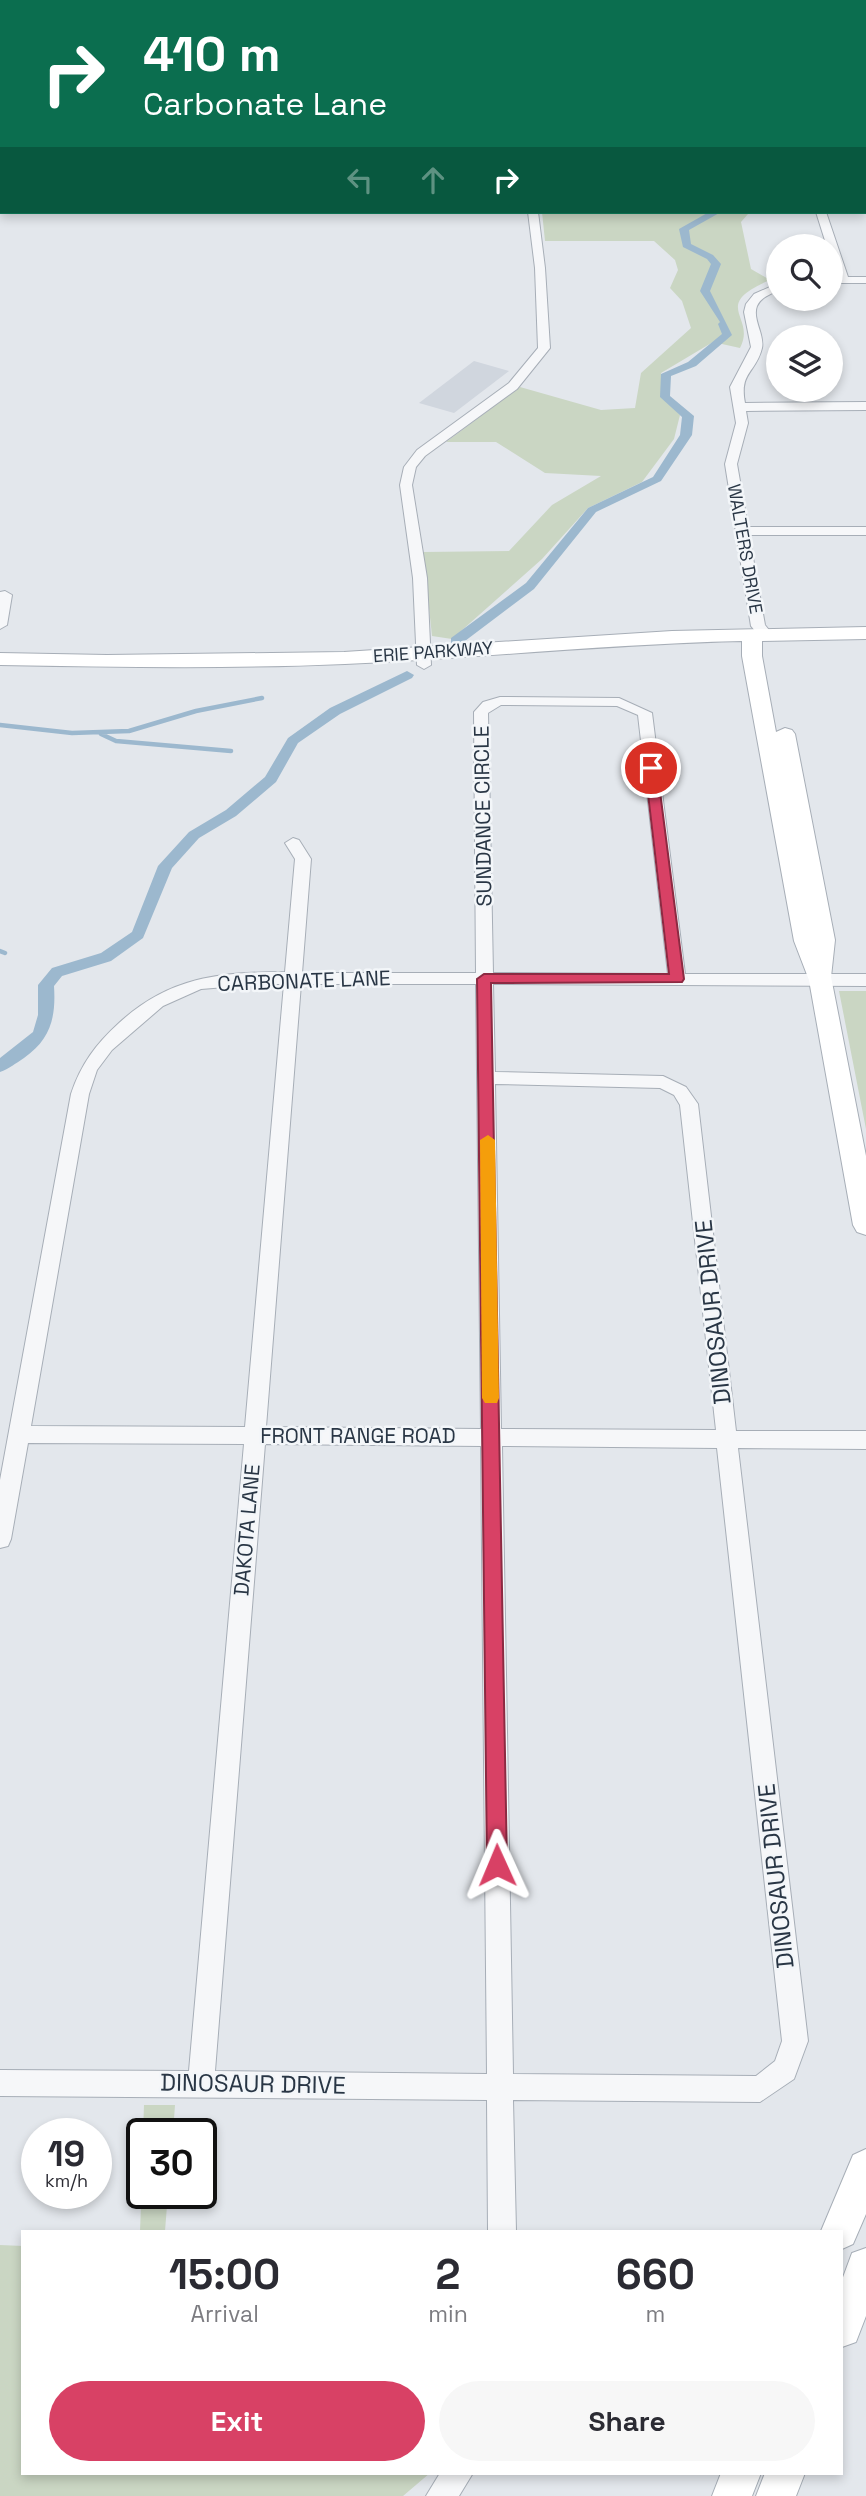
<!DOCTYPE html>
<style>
body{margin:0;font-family:"Space Grotesk",sans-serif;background:#f7f7f7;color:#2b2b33;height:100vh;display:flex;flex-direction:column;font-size:26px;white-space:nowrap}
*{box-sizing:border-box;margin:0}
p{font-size:23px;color:#7c7c81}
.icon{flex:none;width:38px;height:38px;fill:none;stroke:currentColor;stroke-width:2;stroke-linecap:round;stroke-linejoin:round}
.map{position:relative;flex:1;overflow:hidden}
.sheet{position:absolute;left:21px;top:2230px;width:822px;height:245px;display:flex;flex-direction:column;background:#fff;border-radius:0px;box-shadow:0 4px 10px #0003}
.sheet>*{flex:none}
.top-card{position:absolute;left:0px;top:0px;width:866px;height:214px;box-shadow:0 4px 10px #0003;background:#0b6e4f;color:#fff;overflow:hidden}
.tools{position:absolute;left:766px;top:234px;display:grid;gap:14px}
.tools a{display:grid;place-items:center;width:77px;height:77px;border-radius:50%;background:#fff;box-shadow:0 4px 10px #0003;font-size:35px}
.speed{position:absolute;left:21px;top:2118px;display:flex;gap:14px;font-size:35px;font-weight:700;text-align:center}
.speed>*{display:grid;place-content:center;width:91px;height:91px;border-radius:50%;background:#fff;box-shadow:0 4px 10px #0003;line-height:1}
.speed small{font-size:18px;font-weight:400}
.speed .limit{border:4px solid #111;border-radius:10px;background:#fff;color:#111}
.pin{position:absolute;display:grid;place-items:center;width:60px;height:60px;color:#fff;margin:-30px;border:4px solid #fff;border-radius:50%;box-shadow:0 2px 7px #0007}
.me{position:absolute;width:77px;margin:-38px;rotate:359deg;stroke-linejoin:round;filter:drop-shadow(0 0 5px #0008)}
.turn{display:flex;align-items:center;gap:24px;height:147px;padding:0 28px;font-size:32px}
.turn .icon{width:91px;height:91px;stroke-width:2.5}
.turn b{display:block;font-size:49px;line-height:60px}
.lanes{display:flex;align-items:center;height:66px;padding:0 28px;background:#0003;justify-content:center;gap:35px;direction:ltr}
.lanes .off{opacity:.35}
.eta{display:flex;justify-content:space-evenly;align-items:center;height:119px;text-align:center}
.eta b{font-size:42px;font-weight:600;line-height:49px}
.action{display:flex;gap:14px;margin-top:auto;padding:14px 28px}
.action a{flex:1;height:80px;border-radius:42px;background:#d84165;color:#fff;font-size:28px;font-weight:600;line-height:80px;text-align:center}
.action a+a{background:#f7f7f7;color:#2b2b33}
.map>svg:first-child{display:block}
.built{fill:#d0d6de}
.green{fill:#cad6c3}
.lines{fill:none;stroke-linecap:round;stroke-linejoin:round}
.stream{stroke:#9cb8ce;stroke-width:4.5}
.canal{fill:#9cb8ce;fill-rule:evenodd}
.street-casing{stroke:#a7aeb7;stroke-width:2}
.secondary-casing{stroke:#a7aeb7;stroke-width:2}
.street{fill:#f6f7f9;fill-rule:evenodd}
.secondary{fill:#fff;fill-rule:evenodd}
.route{fill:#d84165;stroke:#8c2a42;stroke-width:2}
.slow{fill:#f59e0b}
.labels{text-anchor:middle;stroke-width:5;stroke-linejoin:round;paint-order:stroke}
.far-street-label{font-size:18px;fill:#293645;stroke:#f3f6f9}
.street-label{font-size:21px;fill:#293645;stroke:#f3f6f9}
.near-street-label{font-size:24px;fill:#293645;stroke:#f3f6f9}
</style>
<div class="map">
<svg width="866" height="2496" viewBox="0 0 866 2496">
<rect width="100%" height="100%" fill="#e3e7ec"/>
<!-- built -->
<path class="built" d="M 474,361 L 509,371 L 454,413 L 419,403 Z"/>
<!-- green -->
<path class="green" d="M 542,212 L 811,213 L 748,214 L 741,222 L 751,269 L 770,280 C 709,306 757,316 740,348 L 713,342 L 661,373 L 663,396 L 680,415 L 674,439 L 642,482 L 588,508 L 542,559 L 452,639 L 432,636 L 423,552 L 509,551 L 552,505 L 601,476 L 545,473 L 496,442 L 446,442 L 520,387 L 601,410 L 635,408 L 641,373 L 691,328 L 682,301 L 670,288 L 678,270 L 675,260 L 654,241 L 545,241 Z
M 839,991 L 866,991 L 866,1129 Z
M 144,2105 L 175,2105 L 173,2133 L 143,2133 Z
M 142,2181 L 142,2193 L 168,2193 L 165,2231 L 140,2231 Z
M 0,2245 L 23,2246 L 23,2473 L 430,2473 L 403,2496 L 0,2496 Z"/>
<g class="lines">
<!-- stream -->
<path class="stream" d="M 0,725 L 72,733 L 129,731 L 196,711 L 262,698
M 101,734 L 116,741 L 231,751
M 0,951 L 5,953"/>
<!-- canal -->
<path class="canal" d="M 864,60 L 866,60 L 864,66 Z
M 709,212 L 721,212 L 689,230 L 691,244 L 713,255 L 721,264 L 710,291 L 732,335 L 696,366 L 671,376 L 670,396 L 694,416 L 692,435 L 661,481 L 596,512 L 534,589 L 461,644 L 451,644 L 451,638 L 526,583 L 588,508 L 653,477 L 680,435 L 682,417 L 660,397 L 661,374 L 688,362 L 722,334 L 718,324 L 720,322 L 700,291 L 711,264 L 707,259 L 683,247 L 679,229 Z
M 407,671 L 414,675 L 412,678 L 340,714 L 298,743 L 276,782 L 236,816 L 199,838 L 172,868 L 143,938 L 111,961 L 62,976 L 54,986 C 56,1017 51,1039 24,1058 C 16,1063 9,1069 0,1072 L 0,1058 L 33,1032 L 38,1015 L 38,985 L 52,968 L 101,953 L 132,932 L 158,866 L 189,832 L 226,810 L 265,777 L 288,738 L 330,708 Z"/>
<defs>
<path id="street" d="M 35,0 L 43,0 L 34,2 Z
M 367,0 L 375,0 L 375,2 L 367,2 Z
M 774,0 L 785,0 L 773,2 Z
M 864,43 L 866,43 L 866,49 L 864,49 Z
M 0,50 L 2,50 L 2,56 L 0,56 Z
M 528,212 L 538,212 L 545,268 L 550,348 L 517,389 L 425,456 L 416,467 L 412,485 L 427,578 L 431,665 L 424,669 L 417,665 L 413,578 L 400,485 L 404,467 L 417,450 L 509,383 L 538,348 L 535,268 Z
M 816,212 L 826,212 L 848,277 L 866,277 L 866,283 L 831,283 L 831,277 L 837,277 L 831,258 L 831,247 L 827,247 Z
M 779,283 L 779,290 C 771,294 761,297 757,306 C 752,319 765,335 762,348 C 756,373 739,372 745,403 L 866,402 L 866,410 L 746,411 L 748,423 L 737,464 L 748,527 L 866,527 L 866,535 L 749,535 L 765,625 L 773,635 L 766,639 L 761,638 L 751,626 L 725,464 L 736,423 L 730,387 L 751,347 L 744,312 L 746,304 L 754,294 Z
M 5,591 L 12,595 L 7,625 L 0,629 L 0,592 Z
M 500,697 L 619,698 L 652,713 L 685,974 L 866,974 L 866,986 L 493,984 L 495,1072 L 663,1076 L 686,1087 L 698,1104 L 736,1431 L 866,1431 L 866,1449 L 738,1448 L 808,2041 L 794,2079 L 760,2102 L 513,2100 L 516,2231 L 488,2231 L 487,2100 L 0,2096 L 0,2070 L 189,2071 L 244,1444 L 28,1443 L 11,1539 L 8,1546 L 0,1548 L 0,1480 L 71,1094 C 81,1064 96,1044 119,1023 C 169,977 219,972 285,972 L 295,859 L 285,843 L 293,838 L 299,840 L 311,859 L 302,973 L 476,973 L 474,712 L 483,702 ZM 501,705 L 617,706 L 638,715 L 668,974 L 493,973 L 488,713 ZM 262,984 L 284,984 L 245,1427 L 31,1426 L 89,1094 L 97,1070 L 112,1050 L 163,1006 L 201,989 ZM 301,984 L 476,984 L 481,1429 L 266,1427 ZM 495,1084 L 660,1088 L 674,1095 L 680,1105 L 716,1430 L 501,1429 ZM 265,1444 L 481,1446 L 487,2074 L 215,2071 ZM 502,1446 L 717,1448 L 782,2041 L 775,2061 L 756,2076 L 513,2074 Z
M 440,2473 L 473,2473 L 459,2496 L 426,2496 Z"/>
<path id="secondary" d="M 866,627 L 866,639 L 762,641 L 762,656 L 776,732 L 785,728 L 792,730 L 795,734 L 835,940 L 831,977 L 866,1156 L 866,1235 L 857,1232 L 853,1225 L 809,980 L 794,941 L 742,656 L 742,641 C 610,644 478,658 345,664 C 230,669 115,667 0,665 L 0,653 L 107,655 L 344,652 L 672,631 Z
M 866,2149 L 866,2214 L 853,2244 L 842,2249 L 842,2231 L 821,2231 L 853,2155 Z
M 866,2248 L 866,2316 L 856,2342 L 842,2347 L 842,2280 L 852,2253 Z
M 721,2473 L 761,2473 L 752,2496 L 712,2496 Z
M 765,2473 L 805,2473 L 796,2496 L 756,2496 Z"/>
</defs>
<!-- street casing -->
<use href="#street" class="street-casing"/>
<!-- secondary casing -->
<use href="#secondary" class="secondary-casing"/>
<!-- street -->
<use href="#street" class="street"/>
<!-- secondary -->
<use href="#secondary" class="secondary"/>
</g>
<!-- route -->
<path class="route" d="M 651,765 L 657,768 L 684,979 L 682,982 L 491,983 L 507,1865 L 504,1872 L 497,1875 L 490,1872 L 487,1865 L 477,979 L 484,974 L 669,974 L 645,768 Z"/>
<!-- slow -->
<path class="slow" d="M 488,1135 L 495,1140 L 499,1398 L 497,1403 L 485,1403 L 482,1398 L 480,1140 Z"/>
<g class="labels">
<!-- far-street labels -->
<g class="far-street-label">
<text transform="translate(745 549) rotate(80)" y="6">WALTERS DRIVE</text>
<text transform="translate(433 652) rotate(-4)" y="6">ERIE PARKWAY</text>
</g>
<!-- street labels -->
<g class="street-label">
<text transform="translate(483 816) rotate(-91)" y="7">SUNDANCE CIRCLE</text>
<text transform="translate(304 981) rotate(-2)" y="7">CARBONATE LANE</text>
<text x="358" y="1443">FRONT RANGE ROAD</text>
<text transform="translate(247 1530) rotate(-85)" y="7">DAKOTA LANE</text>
</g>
<!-- near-street labels -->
<g class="near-street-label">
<text transform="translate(713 1312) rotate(-96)" y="8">DINOSAUR DRIVE</text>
<text transform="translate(776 1876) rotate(-96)" y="8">DINOSAUR DRIVE</text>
<text transform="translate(253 2084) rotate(1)" y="8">DINOSAUR DRIVE</text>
</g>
</g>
</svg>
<div class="tools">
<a><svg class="icon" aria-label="search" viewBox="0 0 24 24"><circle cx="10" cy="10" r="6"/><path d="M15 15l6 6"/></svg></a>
<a><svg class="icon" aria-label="layers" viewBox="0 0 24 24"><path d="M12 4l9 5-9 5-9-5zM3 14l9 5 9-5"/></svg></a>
</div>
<div class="speed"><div>19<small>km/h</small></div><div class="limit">30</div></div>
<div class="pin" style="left:651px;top:768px;background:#d93025"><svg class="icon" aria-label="arrive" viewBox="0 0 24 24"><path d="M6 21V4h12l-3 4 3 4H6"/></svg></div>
<svg class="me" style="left:497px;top:1865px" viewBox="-20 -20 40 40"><path d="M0-17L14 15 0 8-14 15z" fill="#d84165" stroke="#fff" stroke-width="4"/></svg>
<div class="top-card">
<div class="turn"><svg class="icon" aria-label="right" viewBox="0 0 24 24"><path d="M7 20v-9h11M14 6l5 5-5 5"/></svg><div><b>410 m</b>Carbonate Lane</div></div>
<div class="lanes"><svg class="icon off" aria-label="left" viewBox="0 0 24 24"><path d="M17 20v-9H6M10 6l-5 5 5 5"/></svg><svg class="icon off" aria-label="ahead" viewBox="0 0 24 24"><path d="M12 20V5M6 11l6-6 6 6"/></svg><svg class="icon" aria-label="right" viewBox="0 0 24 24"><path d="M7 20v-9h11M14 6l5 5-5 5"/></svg></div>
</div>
<section class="sheet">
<div class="eta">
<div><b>15:00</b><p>Arrival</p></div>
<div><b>2</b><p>min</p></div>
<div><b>660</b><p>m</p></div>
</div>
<div class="action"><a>Exit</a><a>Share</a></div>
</section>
</div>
